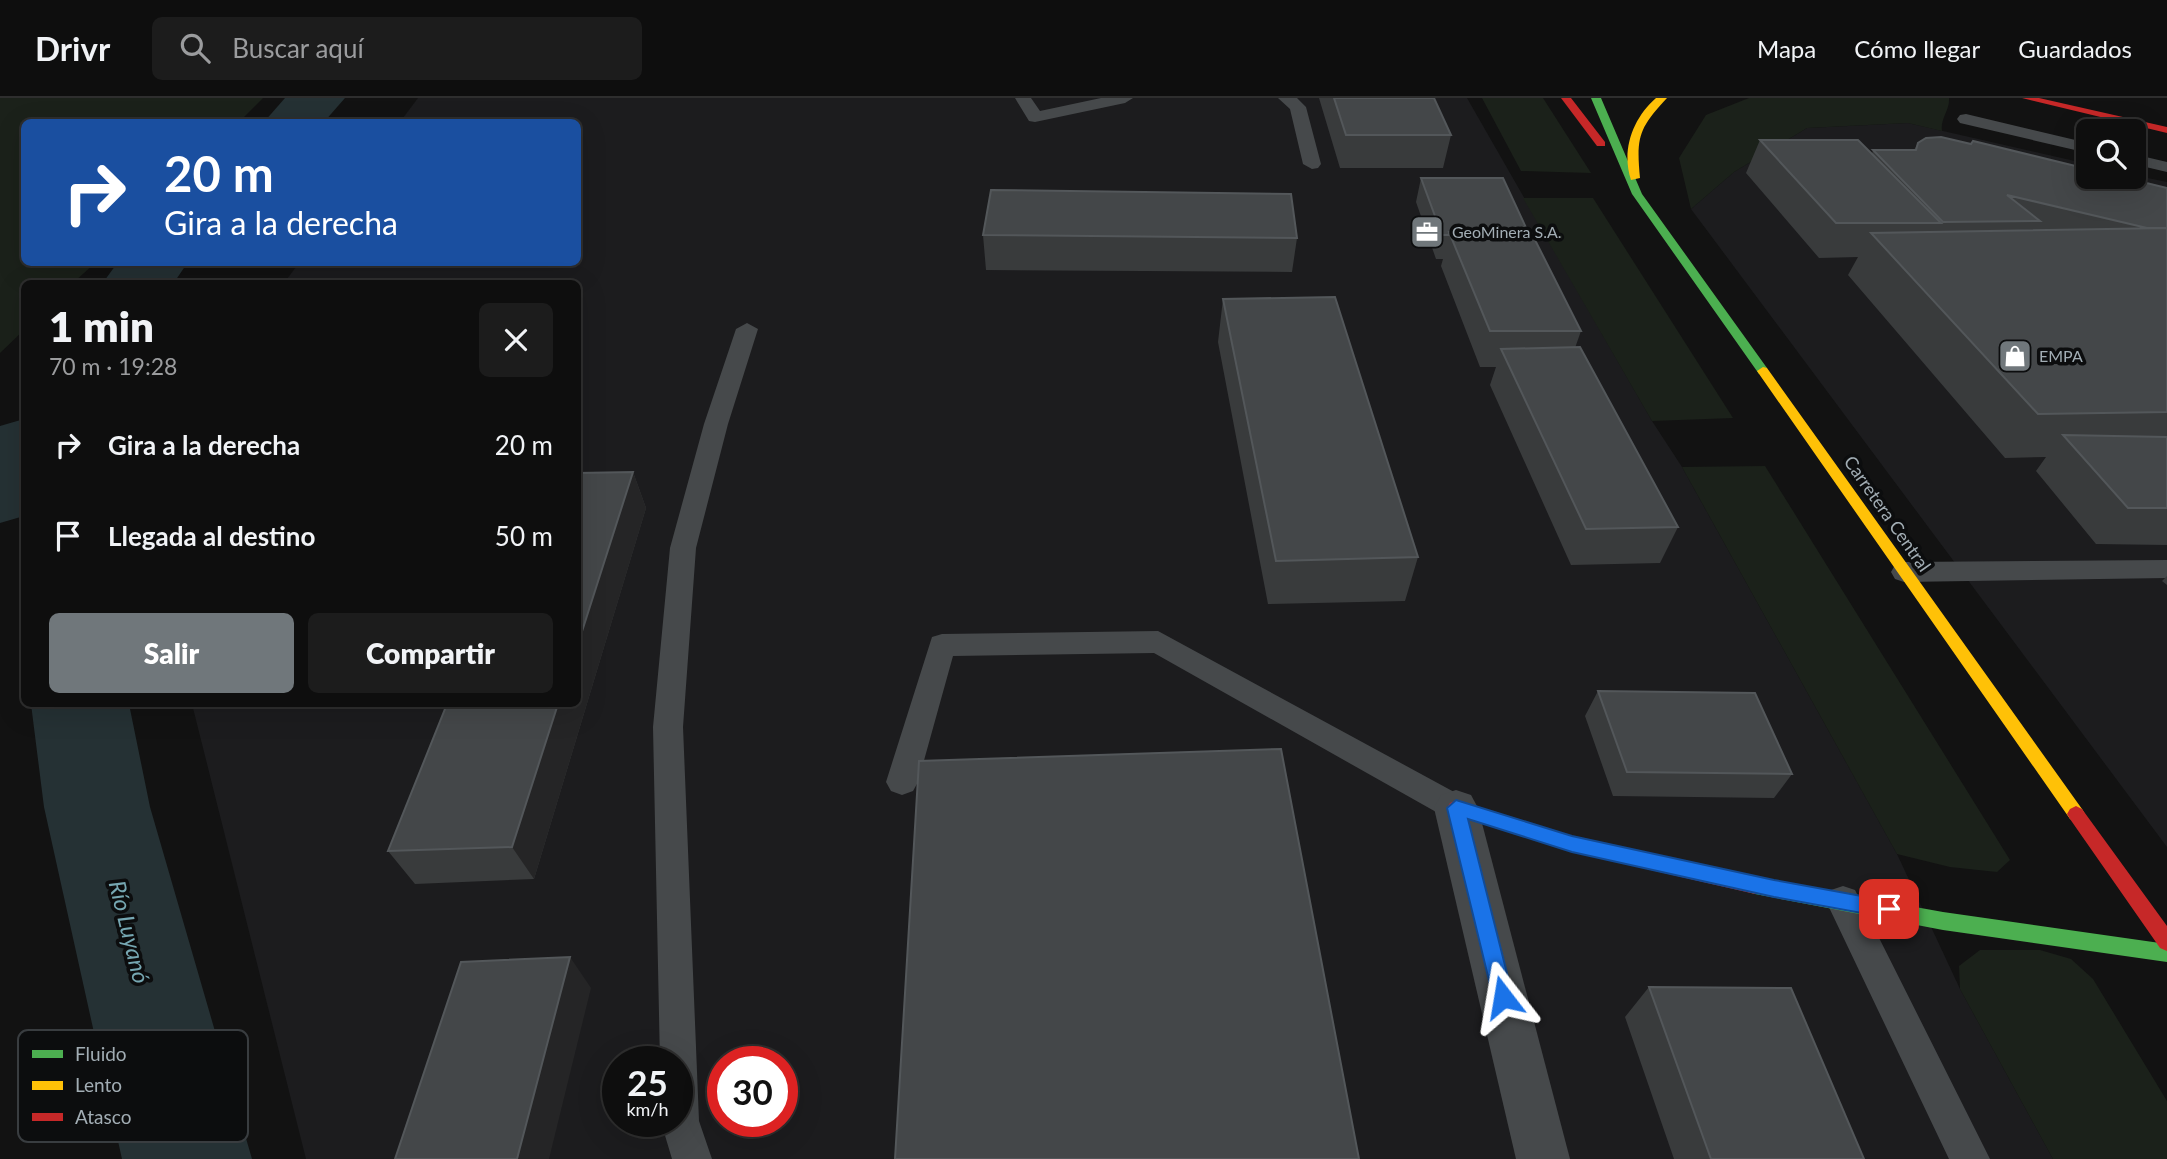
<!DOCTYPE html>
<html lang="es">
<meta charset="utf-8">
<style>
body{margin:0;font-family:Lato,sans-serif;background:#1c1c1c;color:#f1f3f6;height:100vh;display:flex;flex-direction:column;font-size:26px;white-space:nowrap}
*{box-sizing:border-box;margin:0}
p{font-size:23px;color:#9b9c9e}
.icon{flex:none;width:38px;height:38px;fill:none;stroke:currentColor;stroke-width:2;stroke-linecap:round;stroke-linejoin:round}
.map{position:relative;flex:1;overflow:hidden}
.drawer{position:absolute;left:21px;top:182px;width:560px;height:427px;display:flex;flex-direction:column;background:#0e0e0e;border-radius:10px;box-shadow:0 7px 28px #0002,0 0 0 2px #2e2e2e}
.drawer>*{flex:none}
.guide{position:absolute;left:21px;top:21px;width:560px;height:147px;border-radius:10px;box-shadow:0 7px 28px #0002,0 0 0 2px #2e2e2e;background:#1a4fa0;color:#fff;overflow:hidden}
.tools{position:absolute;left:2076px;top:21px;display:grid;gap:14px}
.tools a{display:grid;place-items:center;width:70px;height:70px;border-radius:10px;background:#0e0e0e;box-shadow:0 7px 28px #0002,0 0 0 2px #2e2e2e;font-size:35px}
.speed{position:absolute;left:602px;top:948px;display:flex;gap:14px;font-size:35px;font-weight:700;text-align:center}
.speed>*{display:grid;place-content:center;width:91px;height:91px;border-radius:50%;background:#0e0e0e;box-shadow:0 7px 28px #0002,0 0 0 2px #2e2e2e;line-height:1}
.speed small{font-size:18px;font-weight:400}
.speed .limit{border:10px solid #d22;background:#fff;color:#111}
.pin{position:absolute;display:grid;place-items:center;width:60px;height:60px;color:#fff;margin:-30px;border-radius:14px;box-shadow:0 4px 10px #0006}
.me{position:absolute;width:77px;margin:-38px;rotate:346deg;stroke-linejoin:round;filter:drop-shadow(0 0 5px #0008)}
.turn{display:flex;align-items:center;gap:24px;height:147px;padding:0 28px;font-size:32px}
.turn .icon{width:91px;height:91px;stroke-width:2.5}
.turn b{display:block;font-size:49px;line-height:60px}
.round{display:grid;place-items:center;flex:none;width:74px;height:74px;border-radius:10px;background:#1c1c1c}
.headline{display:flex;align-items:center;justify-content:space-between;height:119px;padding:0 28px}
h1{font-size:42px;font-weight:800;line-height:52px}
.cta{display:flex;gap:14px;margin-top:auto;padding:14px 28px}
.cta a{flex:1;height:80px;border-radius:10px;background:#70777b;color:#fff;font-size:28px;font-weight:800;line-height:80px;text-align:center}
.cta a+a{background:#1c1c1c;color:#f1f3f6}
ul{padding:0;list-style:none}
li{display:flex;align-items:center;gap:21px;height:91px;padding:0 28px}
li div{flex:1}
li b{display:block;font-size:26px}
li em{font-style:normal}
header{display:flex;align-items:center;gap:42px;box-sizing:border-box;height:98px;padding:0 35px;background:#0e0e0e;border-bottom:2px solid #2e2e2e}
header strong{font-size:33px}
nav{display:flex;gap:38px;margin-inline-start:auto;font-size:24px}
.search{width:490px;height:63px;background:#1c1c1c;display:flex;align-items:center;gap:18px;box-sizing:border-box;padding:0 24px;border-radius:10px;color:#9b9c9e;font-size:26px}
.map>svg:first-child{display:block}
.built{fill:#1c1c1e;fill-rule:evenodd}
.green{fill:#1b211a}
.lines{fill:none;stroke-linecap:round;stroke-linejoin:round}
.river{fill:#253134;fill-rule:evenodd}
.lane{fill:#46494b;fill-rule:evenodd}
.street{fill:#46494b;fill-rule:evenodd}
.fast{fill:#4caf50;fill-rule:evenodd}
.slow{fill:#ffc107;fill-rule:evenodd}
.jam{fill:#c62828;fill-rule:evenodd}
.wall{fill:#393b3c}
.shaded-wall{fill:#252526}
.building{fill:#444749;stroke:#53575a;stroke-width:2}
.route{fill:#1a73e8;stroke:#114b97;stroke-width:2}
.labels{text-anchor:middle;stroke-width:7;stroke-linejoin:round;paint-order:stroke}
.far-poi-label{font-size:16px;fill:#a2adb4;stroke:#0c0d0e;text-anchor:start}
.street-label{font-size:18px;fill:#a2adb4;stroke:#0c0d0e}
.near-water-label{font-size:23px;font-style:italic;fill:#76a7b2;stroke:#0c0d0e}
.key{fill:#0c0d0e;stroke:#393d40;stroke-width:2}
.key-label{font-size:19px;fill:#a2adb4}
</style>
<header>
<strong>Drivr</strong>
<div class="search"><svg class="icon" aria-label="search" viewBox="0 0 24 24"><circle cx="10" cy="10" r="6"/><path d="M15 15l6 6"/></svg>Buscar aquí</div>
<nav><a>Mapa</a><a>Cómo llegar</a><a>Guardados</a></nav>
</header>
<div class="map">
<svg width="2167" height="1061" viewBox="0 0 2167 1061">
<rect width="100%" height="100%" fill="#121212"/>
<!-- built -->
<path class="built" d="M 418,0 L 1467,0 L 1652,323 L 1682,369 L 1897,756 L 1960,891 L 2053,1061 L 306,1061 L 192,606 L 578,606 L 578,186 L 284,185 L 299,165 L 578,164 L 578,24 L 400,24 ZM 618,964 L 677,964 L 677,1024 L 618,1024 ZM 723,964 L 782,964 L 782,1024 L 723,1024 Z
M 1908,25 L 2088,66 L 2088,79 L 2133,77 L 2167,84 L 2167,749 L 1691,111 L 1734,74 L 1807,30 Z"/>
<!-- green -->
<path class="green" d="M 0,0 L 263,0 L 239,24 L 24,24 L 24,164 L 95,165 L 73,185 L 24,186 L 24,232 L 0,255 Z
M 1482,0 L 1543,0 L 1591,75 L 1521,73 Z
M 1749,0 L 1949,0 C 1950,12 1940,21 1942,33 L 1908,25 L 1807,30 L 1734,74 L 1691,111 L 1679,60 L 1706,17 Z
M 1523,100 L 1593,100 L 1733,320 L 1652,323 Z
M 1765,368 L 2010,762 L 1997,774 L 1950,769 L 1897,756 L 1682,369 Z
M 1980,852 L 2040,852 L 2071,861 L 2093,881 L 2167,1003 L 2167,1061 L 2053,1061 L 1960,891 L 1959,868 Z"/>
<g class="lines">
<!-- river -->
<path class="river" d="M 285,0 L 345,0 L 324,24 L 264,24 Z
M 118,164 L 188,164 L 173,186 L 102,186 Z
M 24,321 L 24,418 L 0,425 L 0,328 Z
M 31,606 L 129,606 L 150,709 L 252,1061 L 122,1061 L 44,709 Z"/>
<!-- lane -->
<path class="lane" d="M 1015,0 L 1031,0 L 1040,13 L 1101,0 L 1133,0 L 1125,5 L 1035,24 L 1029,23 Z
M 1278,0 L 1297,0 L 1306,9 L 1321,66 L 1318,70 L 1312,71 L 1303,66 L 1290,11 Z
M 1966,16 L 2088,45 L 2088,55 L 1960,25 L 1957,21 L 1960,17 Z
M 2133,56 L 2167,64 L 2167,74 L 2133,66 Z
M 747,225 L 758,231 L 728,326 L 696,450 L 683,629 L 699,1023 L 712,1061 L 672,1061 L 661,1024 L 677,1024 L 677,964 L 660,964 L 653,629 L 670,450 L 704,326 L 736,231 Z
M 2167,462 L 2167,480 L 1904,484 L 1895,481 L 1891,474 L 1895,467 L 1904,464 Z
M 1158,533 L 1467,701 L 1472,710 L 1467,719 L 1456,723 L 1445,719 L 1154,555 L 953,558 L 918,684 L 913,693 L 902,697 L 891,693 L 886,684 L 932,539 L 942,536 Z
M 1843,788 L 1855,792 L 1990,1061 L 1949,1061 L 1826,803 L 1831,792 Z"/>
<!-- street -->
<path class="street" d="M 1456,692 L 1471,697 L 1478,710 L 1570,1061 L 1516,1061 L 1434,710 L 1441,697 Z"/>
<!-- fast -->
<path class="fast" d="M 1591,0 L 1601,0 L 1642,96 L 1767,270 L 1767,276 L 1759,276 L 1632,96 Z
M 1755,780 L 1943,814 L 2167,846 L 2167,864 L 1943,832 L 1755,796 L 1748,794 L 1746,788 L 1748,782 Z"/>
<!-- slow -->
<path class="slow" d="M 1656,0 L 1667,0 C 1639,30 1636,39 1640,80 L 1631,82 C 1621,52 1633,20 1656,0 Z
M 1763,269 L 1767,270 L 2082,711 L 2085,716 L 2082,721 L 2076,724 L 2070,721 L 1757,273 Z"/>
<!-- jam -->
<path class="jam" d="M 1561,0 L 1571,0 L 1605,44 L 1605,48 L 1597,48 Z
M 2022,0 L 2039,0 L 2167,29 L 2167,35 Z
M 1456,702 L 1573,738 L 1755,780 L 1762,782 L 1764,788 L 1762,794 L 1755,796 L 1573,754 L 1450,715 L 1447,710 L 1450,705 Z
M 2076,708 L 2082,711 L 2167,828 L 2167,853 L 2160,850 L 2070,721 L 2067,716 L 2070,711 Z"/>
</g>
<!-- wall -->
<path class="wall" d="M 1319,0 L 1434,0 L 1451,37 L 1443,70 L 1340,70 Z
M 1760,42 L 1872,56 L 1873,52 L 1914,52 L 1918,45 L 2167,90 L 2167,447 L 2096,446 L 2036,373 L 2046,359 L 2005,360 L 1848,177 L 1858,159 L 1819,160 L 1746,75 Z
M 1421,80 L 1528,134 L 1581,233 L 1575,250 L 1678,429 L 1660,465 L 1571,467 L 1490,287 L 1496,269 L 1480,269 L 1441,168 L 1443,161 L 1436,161 L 1416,104 Z
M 983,137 L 1297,140 L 1292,174 L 986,172 Z
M 1223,201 L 1418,459 L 1405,503 L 1268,506 L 1218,244 Z
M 633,374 L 646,410 L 534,781 L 415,786 L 388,753 Z
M 2167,478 L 2167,487 L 2162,483 Z
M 1598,593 L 1792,676 L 1774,700 L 1613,698 L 1585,618 Z
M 1649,889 L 1864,1061 L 1674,1061 L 1625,919 Z"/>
<!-- shaded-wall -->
<path class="shaded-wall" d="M 633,374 L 646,410 L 534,781 L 512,749 L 558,606 L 578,606 L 578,546 Z
M 570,859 L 591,890 L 549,1061 L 517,1061 Z"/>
<!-- building -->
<path class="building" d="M 1334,0 L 1434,0 L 1451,37 L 1346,37 Z
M 1941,39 L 1971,46 L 1973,43 L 2088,71 L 2088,79 L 2122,79 L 2167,90 L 2167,130 L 2147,130 L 2007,97 L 2040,123 L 1943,124 L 1873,52 L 1916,52 L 1918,45 L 1926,40 Z
M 1760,42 L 1858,42 L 1941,125 L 1836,125 Z
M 1421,80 L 1503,80 L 1528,134 L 1449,134 L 1449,137 L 1442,137 Z
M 991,92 L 1291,96 L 1297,140 L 983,137 Z
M 2167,130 L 2167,314 L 2038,316 L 1871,135 Z
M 1449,134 L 1531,134 L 1581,233 L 1490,233 Z
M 1335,199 L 1418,459 L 1276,463 L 1223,201 Z
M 1580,249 L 1678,429 L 1586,431 L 1501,251 Z
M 2063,337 L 2167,339 L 2167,410 L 2128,410 Z
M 633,374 L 578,546 L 578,375 Z
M 1598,593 L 1755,595 L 1792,676 L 1627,674 Z
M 447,606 L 558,606 L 512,749 L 388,753 Z
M 1281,651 L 1359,1061 L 895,1061 L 919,663 Z
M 570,859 L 517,1061 L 395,1061 L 461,864 Z
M 1649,889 L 1791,890 L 1864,1061 L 1711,1061 Z"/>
<!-- route -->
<path class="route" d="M 1456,702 L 1572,738 L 1774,782 L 1889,803 L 1896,805 L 1899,811 L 1896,818 L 1889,820 L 1774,799 L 1572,754 L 1468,721 L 1513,899 L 1510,906 L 1503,909 L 1496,906 L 1493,899 L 1447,710 Z"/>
<!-- icons -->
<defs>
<symbol id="office-square" viewBox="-11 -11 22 22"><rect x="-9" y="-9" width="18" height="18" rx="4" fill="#70777b" stroke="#0c0d0e"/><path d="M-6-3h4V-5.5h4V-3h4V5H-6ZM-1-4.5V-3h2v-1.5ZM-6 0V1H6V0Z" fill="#fff"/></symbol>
<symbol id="shop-square" viewBox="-11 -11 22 22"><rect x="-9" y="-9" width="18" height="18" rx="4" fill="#70777b" stroke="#0c0d0e"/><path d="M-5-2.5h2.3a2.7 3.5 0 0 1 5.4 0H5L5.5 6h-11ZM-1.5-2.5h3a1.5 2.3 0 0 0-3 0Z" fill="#fff"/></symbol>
</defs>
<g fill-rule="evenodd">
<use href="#office-square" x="1408" y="115" width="38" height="38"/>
<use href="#shop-square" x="1996" y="239" width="38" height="38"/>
</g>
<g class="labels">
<!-- far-poi labels -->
<g class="far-poi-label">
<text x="1452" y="140">GeoMinera S.A.</text>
<text x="2039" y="264">EMPA</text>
</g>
<!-- street labels -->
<g class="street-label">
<text transform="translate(1887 416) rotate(55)" y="6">Carretera Central</text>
</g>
<!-- near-water labels -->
<g class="near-water-label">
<text transform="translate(129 834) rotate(76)" y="8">Río Luyanó</text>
</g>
</g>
<!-- legend -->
<rect x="18" y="932" width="230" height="112" rx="10" class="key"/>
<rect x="32" y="952" width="31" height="8" fill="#4caf50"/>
<rect x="32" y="983" width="31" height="9" fill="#ffc107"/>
<rect x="32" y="1015" width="31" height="8" fill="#c62828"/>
<g class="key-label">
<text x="75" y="963">Fluido</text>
<text x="75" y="994">Lento</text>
<text x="75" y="1026">Atasco</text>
</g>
</svg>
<div class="tools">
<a><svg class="icon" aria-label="search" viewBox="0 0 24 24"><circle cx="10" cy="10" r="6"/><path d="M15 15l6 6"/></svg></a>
</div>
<div class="speed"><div>25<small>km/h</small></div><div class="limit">30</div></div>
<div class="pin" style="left:1889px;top:811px;background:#d93025"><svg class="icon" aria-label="arrive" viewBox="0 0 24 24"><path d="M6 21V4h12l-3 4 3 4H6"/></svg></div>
<svg class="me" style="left:1503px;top:899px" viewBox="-20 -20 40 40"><path d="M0-17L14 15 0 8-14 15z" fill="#1a73e8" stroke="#fff" stroke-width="4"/></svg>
<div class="guide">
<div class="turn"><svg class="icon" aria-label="right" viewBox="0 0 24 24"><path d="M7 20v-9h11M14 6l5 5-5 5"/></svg><div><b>20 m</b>Gira a la derecha</div></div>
</div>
<section class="drawer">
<div class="headline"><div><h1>1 min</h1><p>70 m · 19:28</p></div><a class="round"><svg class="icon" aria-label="close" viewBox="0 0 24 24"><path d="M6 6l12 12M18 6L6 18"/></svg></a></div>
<ul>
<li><svg class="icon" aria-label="right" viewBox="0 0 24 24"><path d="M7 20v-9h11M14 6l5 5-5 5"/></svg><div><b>Gira a la derecha</b></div><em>20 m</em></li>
<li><svg class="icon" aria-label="arrive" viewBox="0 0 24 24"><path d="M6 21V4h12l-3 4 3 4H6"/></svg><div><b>Llegada al destino</b></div><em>50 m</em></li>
</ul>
<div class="cta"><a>Salir</a><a>Compartir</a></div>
</section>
</div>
